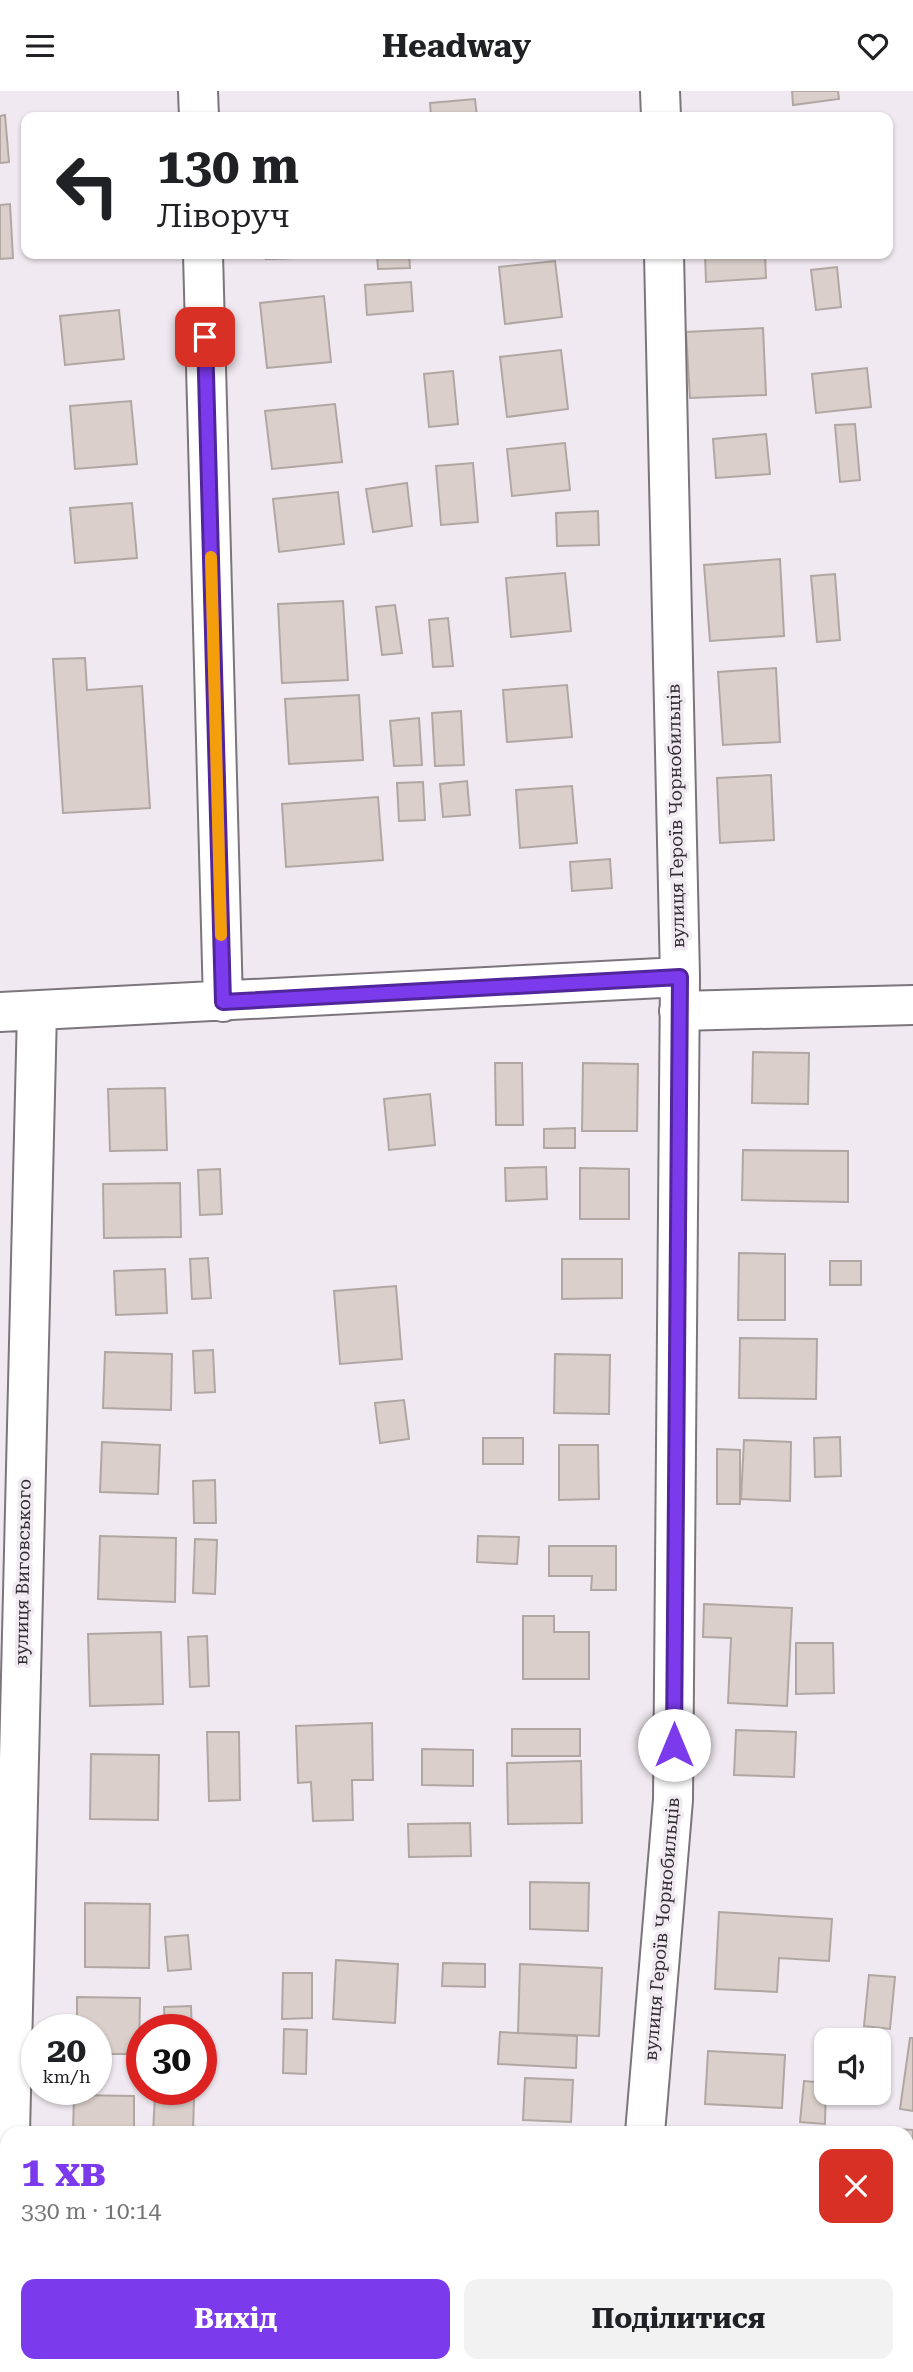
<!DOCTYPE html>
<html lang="uk">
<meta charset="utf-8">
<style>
body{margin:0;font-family:"Roboto Serif",serif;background:#f2f2f2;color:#202124;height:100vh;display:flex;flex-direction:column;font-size:26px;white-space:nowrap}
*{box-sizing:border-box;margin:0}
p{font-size:23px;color:#757577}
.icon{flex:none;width:38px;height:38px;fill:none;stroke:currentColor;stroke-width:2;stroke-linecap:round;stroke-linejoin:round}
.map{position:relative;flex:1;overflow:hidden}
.sheet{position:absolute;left:0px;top:2035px;width:914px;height:247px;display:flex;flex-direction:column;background:#fff;border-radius:21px 21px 0 0;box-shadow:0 2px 5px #0004}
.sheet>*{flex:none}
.top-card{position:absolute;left:21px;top:21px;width:872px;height:147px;border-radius:14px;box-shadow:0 2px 5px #0004;background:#fff;color:#202124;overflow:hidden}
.fabs{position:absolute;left:814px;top:1937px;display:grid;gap:14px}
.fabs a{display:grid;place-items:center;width:77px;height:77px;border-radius:14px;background:#fff;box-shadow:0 2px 5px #0004;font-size:35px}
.speed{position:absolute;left:21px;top:1923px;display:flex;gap:14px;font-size:35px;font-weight:700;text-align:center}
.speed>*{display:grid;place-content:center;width:91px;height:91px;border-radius:50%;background:#fff;box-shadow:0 2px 5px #0004;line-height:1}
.speed small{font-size:18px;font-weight:400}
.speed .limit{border:10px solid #d22;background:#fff;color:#111}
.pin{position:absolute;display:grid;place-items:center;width:60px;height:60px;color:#fff;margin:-30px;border-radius:14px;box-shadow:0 4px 10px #0006}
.me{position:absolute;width:77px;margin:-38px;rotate:0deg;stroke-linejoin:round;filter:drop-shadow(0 0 5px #0008)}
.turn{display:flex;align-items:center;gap:24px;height:147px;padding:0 21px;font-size:32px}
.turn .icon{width:91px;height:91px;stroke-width:2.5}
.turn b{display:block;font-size:49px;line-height:60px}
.round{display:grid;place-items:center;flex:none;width:74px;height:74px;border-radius:14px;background:#f2f2f2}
.overview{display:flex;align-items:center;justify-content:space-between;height:119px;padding:0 21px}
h1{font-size:42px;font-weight:700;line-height:52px;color:#7c3aed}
.action{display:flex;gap:14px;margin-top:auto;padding:14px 21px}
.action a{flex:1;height:80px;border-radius:14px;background:#7c3aed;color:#fff;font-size:28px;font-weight:700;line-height:80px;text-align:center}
.action a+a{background:#f2f2f2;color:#202124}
header{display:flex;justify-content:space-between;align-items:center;height:91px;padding:0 21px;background:#fff;font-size:32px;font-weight:700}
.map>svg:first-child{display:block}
.building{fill:#dacfca;stroke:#b1a7a2;stroke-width:2}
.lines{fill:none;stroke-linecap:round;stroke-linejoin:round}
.minor-casing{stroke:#7c757c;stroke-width:42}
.minor{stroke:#fff;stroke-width:38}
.route-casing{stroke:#51269a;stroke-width:18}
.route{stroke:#7c3aed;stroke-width:12}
.slow{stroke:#f59e0b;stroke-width:12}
.labels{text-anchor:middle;stroke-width:7;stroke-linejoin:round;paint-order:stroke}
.street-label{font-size:18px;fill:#302d30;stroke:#f1e9f1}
</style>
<header><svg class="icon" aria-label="menu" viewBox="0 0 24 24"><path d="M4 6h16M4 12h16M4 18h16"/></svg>Headway<svg class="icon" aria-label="heart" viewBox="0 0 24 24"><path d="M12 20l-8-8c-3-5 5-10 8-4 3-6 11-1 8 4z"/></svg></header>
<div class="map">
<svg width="913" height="2281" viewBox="0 0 913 2281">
<rect width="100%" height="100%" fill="#f1e9f1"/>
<!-- building -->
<path class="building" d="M 792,0 L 838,0 L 839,8 L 793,14 Z
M 475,8 L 477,26 L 431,26 L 430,12 Z
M 122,22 L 123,26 L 60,26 Z
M 5,24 L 9,71 L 0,72 L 0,25 Z
M 10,113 L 13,167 L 0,168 L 0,114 Z
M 266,163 L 325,163 L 325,166 L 266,168 Z
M 377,163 L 409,163 L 410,177 L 378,178 Z
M 705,163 L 765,163 L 766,187 L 706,191 Z
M 555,170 L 562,226 L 505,233 L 499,176 Z
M 837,176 L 841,216 L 816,219 L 811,179 Z
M 411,191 L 413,220 L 367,224 L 365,194 Z
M 324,205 L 331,271 L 267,277 L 260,212 Z
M 119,219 L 124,268 L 65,274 L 60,225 Z
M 763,237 L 766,304 L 690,307 L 686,241 Z
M 561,259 L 568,318 L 507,326 L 500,266 Z
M 867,277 L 871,316 L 816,322 L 812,283 Z
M 453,280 L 458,333 L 429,336 L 424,283 Z
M 131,310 L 137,373 L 75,378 L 70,315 Z
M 335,313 L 342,371 L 272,378 L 265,320 Z
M 855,333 L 860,389 L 840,391 L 835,334 Z
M 766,343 L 770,383 L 716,387 L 713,348 Z
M 565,352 L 570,399 L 512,405 L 507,358 Z
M 473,372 L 478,431 L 441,434 L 436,375 Z
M 407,392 L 412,435 L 373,441 L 366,398 Z
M 338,401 L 344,453 L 279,461 L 273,408 Z
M 132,412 L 137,467 L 75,472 L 70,417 Z
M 598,420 L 599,454 L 557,455 L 556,422 Z
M 780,468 L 784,545 L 710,550 L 704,474 Z
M 565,482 L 571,540 L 511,546 L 506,487 Z
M 835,483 L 840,549 L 817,551 L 811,485 Z
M 343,510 L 348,589 L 282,592 L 278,513 Z
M 395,514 L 402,562 L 382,564 L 376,516 Z
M 448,527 L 453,575 L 433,576 L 429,529 Z
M 85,567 L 87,599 L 142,595 L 150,717 L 63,722 L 53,568 Z
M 776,577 L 780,651 L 723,654 L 718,581 Z
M 567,594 L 572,646 L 507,651 L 503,599 Z
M 359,604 L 363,669 L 289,673 L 285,608 Z
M 461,620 L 464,674 L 435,675 L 432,622 Z
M 419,627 L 422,674 L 394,675 L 390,630 Z
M 771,684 L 774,749 L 720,752 L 717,687 Z
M 467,690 L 470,724 L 443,726 L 440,693 Z
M 423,691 L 425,729 L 399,730 L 397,692 Z
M 572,695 L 577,752 L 520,757 L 516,699 Z
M 378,706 L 383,769 L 286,776 L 282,713 Z
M 610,768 L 612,797 L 572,800 L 570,771 Z
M 753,961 L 809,962 L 808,1013 L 752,1012 Z
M 495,972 L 522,972 L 523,1034 L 496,1034 Z
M 583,972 L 638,973 L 637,1040 L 582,1040 Z
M 165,997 L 167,1059 L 110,1060 L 108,998 Z
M 430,1003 L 435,1054 L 389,1059 L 384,1008 Z
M 575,1037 L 575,1057 L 544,1057 L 544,1038 Z
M 743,1059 L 848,1060 L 848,1111 L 742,1109 Z
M 546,1076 L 547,1108 L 506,1110 L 505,1077 Z
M 580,1077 L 629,1078 L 629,1128 L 580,1128 Z
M 220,1078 L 222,1123 L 200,1124 L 198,1079 Z
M 180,1092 L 181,1146 L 104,1147 L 103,1093 Z
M 739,1162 L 785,1163 L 785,1229 L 738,1229 Z
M 208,1167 L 211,1207 L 192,1208 L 190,1168 Z
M 562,1168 L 622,1168 L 622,1207 L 562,1208 Z
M 830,1170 L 861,1170 L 861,1194 L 830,1194 Z
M 165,1178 L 167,1222 L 116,1224 L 114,1180 Z
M 396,1195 L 402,1268 L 340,1273 L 334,1200 Z
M 740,1247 L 817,1248 L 816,1308 L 739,1307 Z
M 213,1259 L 215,1301 L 195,1302 L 193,1260 Z
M 105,1261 L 172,1263 L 171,1319 L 103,1317 Z
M 555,1263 L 610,1264 L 609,1323 L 554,1322 Z
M 404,1309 L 409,1348 L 380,1352 L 375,1312 Z
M 840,1346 L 841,1385 L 815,1386 L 814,1347 Z
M 483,1347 L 523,1347 L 523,1373 L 483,1373 Z
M 744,1349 L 791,1351 L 790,1410 L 741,1408 Z
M 102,1351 L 160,1354 L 158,1403 L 100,1401 Z
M 559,1354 L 598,1354 L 599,1408 L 559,1409 Z
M 717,1358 L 740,1359 L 740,1413 L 717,1413 Z
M 215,1389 L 216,1432 L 194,1432 L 193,1390 Z
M 100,1445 L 176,1447 L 175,1511 L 98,1508 Z
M 478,1445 L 519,1446 L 517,1473 L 477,1471 Z
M 195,1448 L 217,1449 L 215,1503 L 193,1502 Z
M 549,1455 L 616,1455 L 616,1499 L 591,1499 L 592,1485 L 549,1485 Z
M 704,1513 L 792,1517 L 787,1615 L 728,1612 L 731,1547 L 703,1546 Z
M 523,1525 L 554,1525 L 554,1541 L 589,1541 L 589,1588 L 523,1588 Z
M 161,1541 L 163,1613 L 90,1615 L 88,1543 Z
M 207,1545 L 209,1595 L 190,1596 L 188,1546 Z
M 796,1552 L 833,1552 L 834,1602 L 796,1603 Z
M 372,1632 L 373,1689 L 352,1689 L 353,1729 L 313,1730 L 311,1691 L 298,1692 L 296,1635 Z
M 512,1638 L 580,1638 L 580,1665 L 512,1665 Z
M 736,1639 L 796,1641 L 794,1686 L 734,1684 Z
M 207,1641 L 239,1641 L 240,1709 L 209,1710 Z
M 422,1658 L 473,1659 L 473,1695 L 422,1694 Z
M 91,1663 L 159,1664 L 158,1729 L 90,1728 Z
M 581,1670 L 582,1732 L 508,1733 L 507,1672 Z
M 470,1732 L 471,1765 L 409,1766 L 408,1733 Z
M 530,1791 L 589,1792 L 588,1840 L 530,1838 Z
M 85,1812 L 150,1813 L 149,1877 L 85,1876 Z
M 719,1821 L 832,1828 L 829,1870 L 779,1867 L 777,1901 L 715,1898 Z
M 188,1844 L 191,1878 L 168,1880 L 165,1846 Z
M 336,1869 L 398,1873 L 395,1932 L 333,1928 Z
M 443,1872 L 485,1873 L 485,1896 L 442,1895 Z
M 520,1873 L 602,1877 L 599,1945 L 518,1942 Z
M 283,1882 L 312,1882 L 312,1927 L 282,1928 Z
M 869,1884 L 895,1886 L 890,1938 L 864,1935 Z
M 77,1906 L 140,1907 L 139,1963 L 96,1963 L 96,1939 L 77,1939 Z
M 191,1915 L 192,1939 L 165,1939 L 164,1916 Z
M 284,1938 L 307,1939 L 306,1983 L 283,1982 Z
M 500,1941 L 577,1945 L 576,1977 L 498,1973 Z
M 910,1947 L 913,1947 L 913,2020 L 900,2018 Z
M 708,1960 L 785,1964 L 782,2017 L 705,2013 Z
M 525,1987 L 573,1989 L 571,2031 L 523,2029 Z
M 804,1990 L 826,1992 L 825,2033 L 800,2031 Z
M 74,2004 L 134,2005 L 134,2042 L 73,2042 Z
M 155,2004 L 194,2006 L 193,2042 L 153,2042 Z
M 898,2038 L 913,2039 L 913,2092 L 906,2092 L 906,2042 L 897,2042 Z
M 906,2160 L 912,2161 L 907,2200 L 906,2200 Z
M 906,2228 L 913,2228 L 913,2281 L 882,2281 L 883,2275 L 906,2275 Z
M 67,2275 L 121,2275 L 121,2281 L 67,2281 Z
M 310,2275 L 391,2275 L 391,2281 L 309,2281 Z"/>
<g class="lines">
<defs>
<path id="minor" d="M 198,0 L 199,26
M 660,0 L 661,26
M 203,163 L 223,911
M 679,920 L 913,914
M 0,921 L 680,886
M 10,2042 L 37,920
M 645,2042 L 673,1709 L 680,886 L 664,163
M 4,2281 L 7,2151
M 624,2281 L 625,2275"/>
</defs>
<!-- minor casing -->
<use href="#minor" class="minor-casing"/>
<!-- minor -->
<use href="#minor" class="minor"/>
</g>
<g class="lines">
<defs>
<path id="route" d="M 205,246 L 223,911 L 680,886 L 674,1654"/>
</defs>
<!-- route casing -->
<use href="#route" class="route-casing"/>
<!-- route -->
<use href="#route" class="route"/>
<!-- slow -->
<path class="slow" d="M 211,466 L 221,844"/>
</g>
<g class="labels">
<!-- street labels -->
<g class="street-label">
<text transform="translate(676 725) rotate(-91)" y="6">вулиця Героїв Чорнобильців</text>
<text transform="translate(23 1481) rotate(-89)" y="6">вулиця Виговського</text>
<text transform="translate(662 1838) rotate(-85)" y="6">вулиця Героїв Чорнобильців</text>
</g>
</g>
</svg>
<div class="fabs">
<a><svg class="icon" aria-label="sound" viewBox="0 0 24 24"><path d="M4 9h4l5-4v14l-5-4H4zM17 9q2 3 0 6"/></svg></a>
</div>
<div class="speed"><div>20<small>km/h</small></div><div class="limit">30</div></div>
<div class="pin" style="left:205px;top:246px;background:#d93025"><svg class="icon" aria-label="arrive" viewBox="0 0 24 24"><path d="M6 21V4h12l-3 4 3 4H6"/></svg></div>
<svg class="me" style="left:674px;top:1654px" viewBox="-20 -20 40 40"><circle r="19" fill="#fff"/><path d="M0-13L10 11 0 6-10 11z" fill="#7c3aed"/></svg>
<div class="top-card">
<div class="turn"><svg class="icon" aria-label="left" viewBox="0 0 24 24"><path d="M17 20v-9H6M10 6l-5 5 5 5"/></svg><div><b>130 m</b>Ліворуч</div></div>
</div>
<section class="sheet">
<div class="overview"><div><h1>1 хв</h1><p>330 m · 10:14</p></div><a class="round" style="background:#d93025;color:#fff"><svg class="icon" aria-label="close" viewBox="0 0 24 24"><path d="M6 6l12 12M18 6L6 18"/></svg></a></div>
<div class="action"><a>Вихід</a><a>Поділитися</a></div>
</section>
</div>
